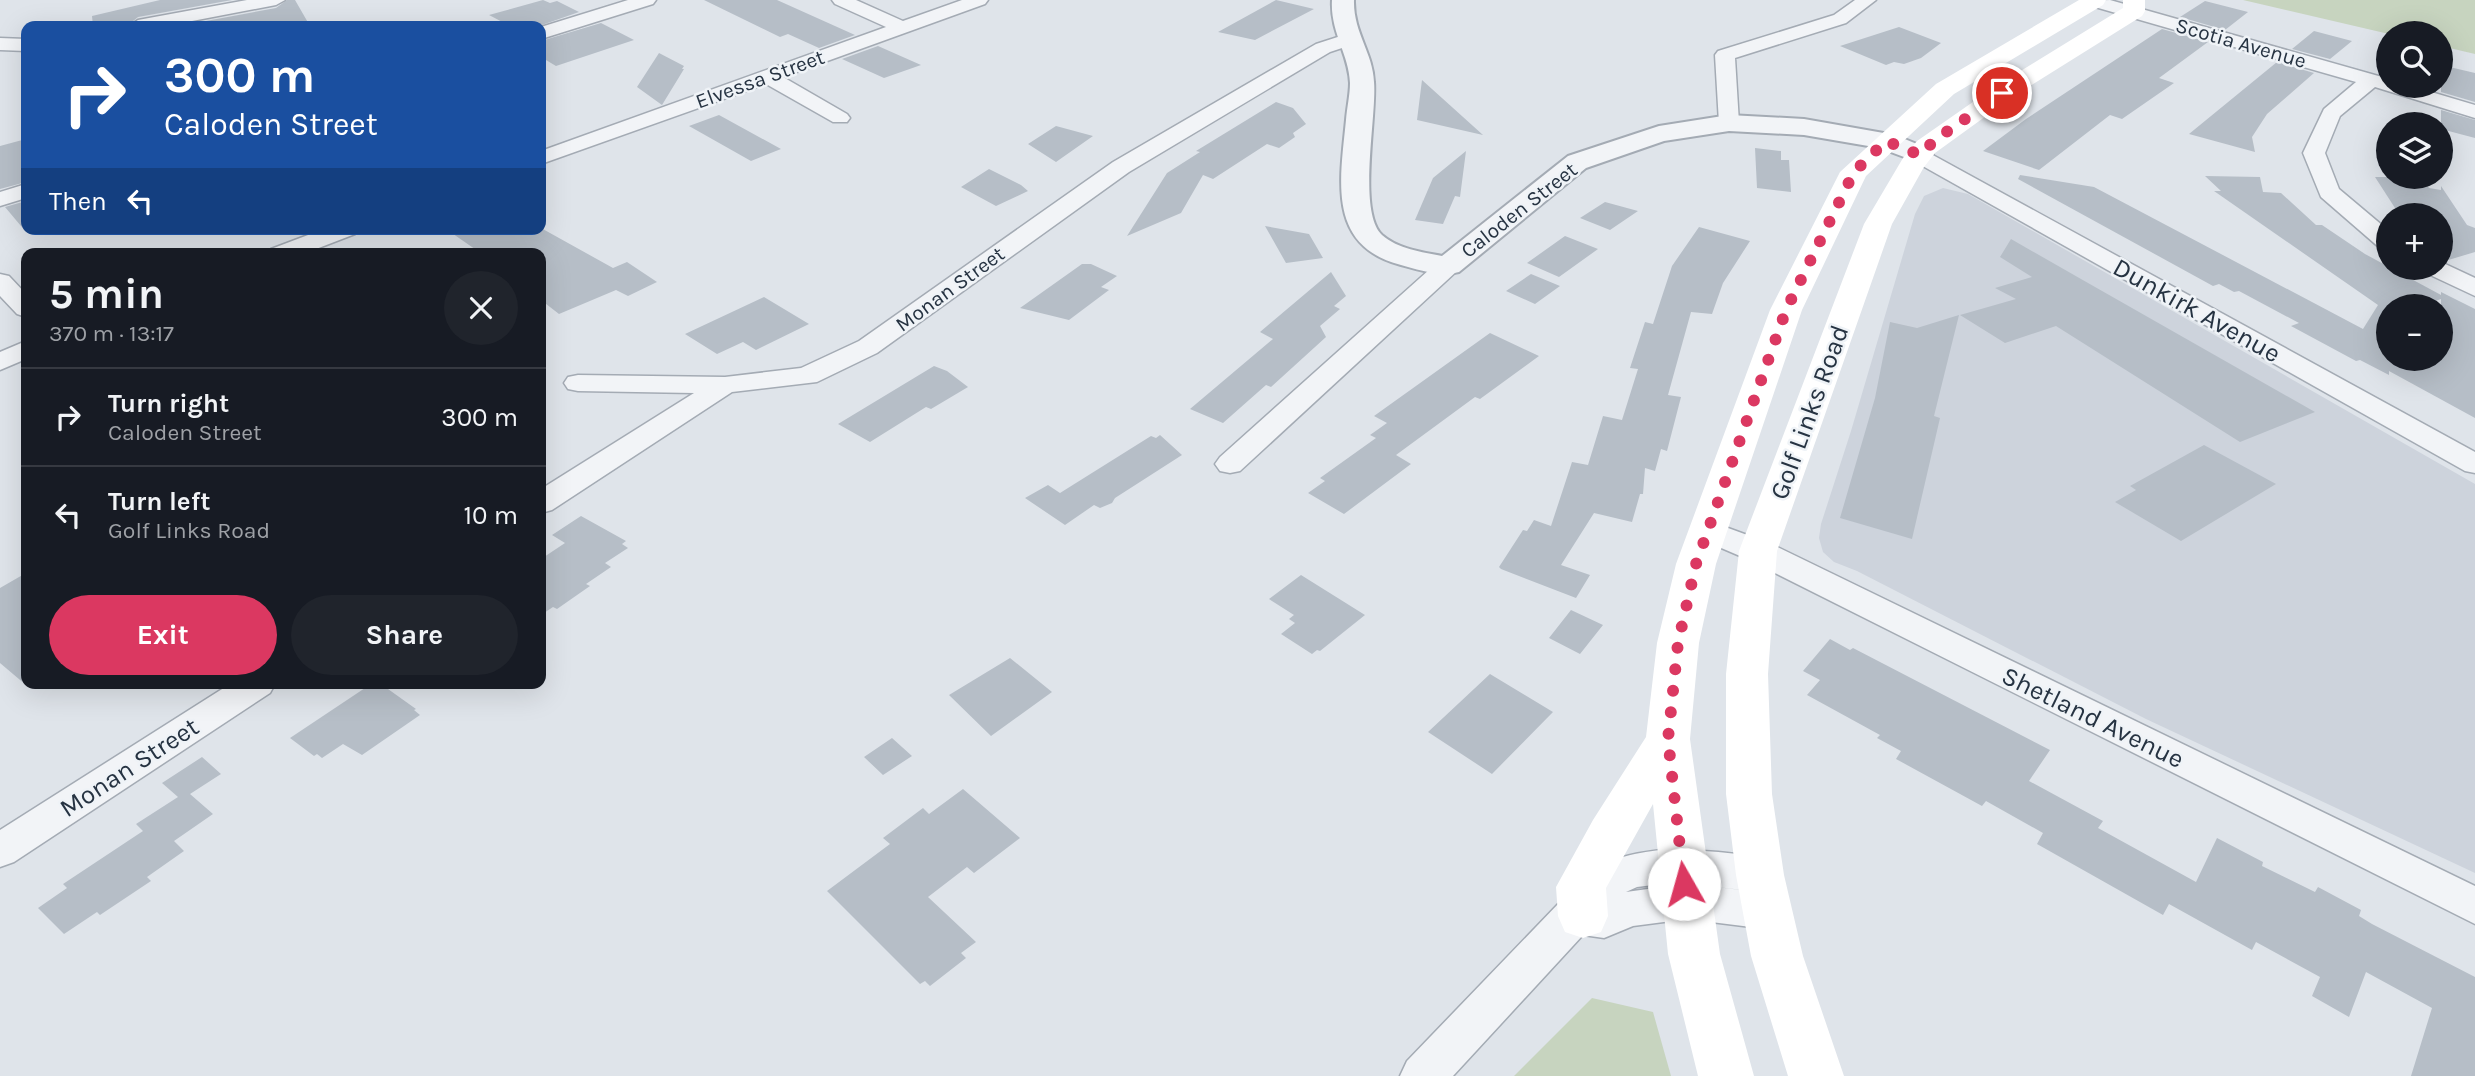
<!DOCTYPE html>
<meta charset="utf-8">
<style>
body{margin:0;font-family:Karla,sans-serif;background:#20242c;color:#f1f3f6;height:100vh;display:flex;flex-direction:column;font-size:26px;white-space:nowrap}
*{box-sizing:border-box;margin:0}
p{font-size:23px;color:#9ea1a6}
.icon{flex:none;width:38px;height:38px;fill:none;stroke:currentColor;stroke-width:2;stroke-linecap:round;stroke-linejoin:round}
.map{position:relative;flex:1;overflow:hidden}
.side{position:absolute;left:21px;top:248px;width:525px;height:441px;display:flex;flex-direction:column;background:#171b24;border-radius:14px;box-shadow:0 7px 28px #0002}
.side>*{flex:none}
.hud{position:absolute;left:21px;top:21px;width:525px;height:214px;border-radius:14px;box-shadow:0 7px 28px #0002;background:#1a4fa0;color:#fff;overflow:hidden}
.controls{position:absolute;left:2376px;top:21px;display:grid;gap:14px}
.controls a{display:grid;place-items:center;width:77px;height:77px;border-radius:50%;background:#171b24;box-shadow:0 7px 28px #0002;font-size:35px}
.pin{position:absolute;display:grid;place-items:center;width:60px;height:60px;color:#fff;margin:-30px;border:4px solid #fff;border-radius:50%;box-shadow:0 2px 7px #0007}
.me{position:absolute;width:77px;margin:-38px;rotate:353deg;stroke-linejoin:round;filter:drop-shadow(0 0 5px #0008)}
.turn{display:flex;align-items:center;gap:24px;height:147px;padding:0 28px;font-size:32px}
.turn .icon{width:91px;height:91px;stroke-width:2.5}
.turn b{display:block;font-size:49px;line-height:60px}
.then{display:flex;align-items:center;height:66px;padding:0 28px;background:#0003;gap:14px;font-size:26px}
.round{display:grid;place-items:center;flex:none;width:74px;height:74px;border-radius:37px;background:#20242c}
.summary{display:flex;align-items:center;justify-content:space-between;height:119px;padding:0 28px}
h1{font-size:42px;font-weight:700;line-height:52px}
.primary-button{display:flex;gap:14px;margin-top:auto;padding:14px 28px}
.primary-button a{flex:1;height:80px;border-radius:42px;background:#db3861;color:#fff;font-size:28px;font-weight:700;line-height:80px;text-align:center}
.primary-button a+a{background:#20242c;color:#f1f3f6}
ul{padding:0;list-style:none}
li{display:flex;align-items:center;gap:21px;height:98px;padding:0 28px;border-top:2px solid #363941}
li div{flex:1}
li b{display:block;font-size:26px}
li em{font-style:normal}
.map>svg:first-child{display:block}
.built{fill:#cdd3dc}
.green{fill:#c7d4bf}
.building{fill:#b6bec7;fill-rule:evenodd}
.lines{fill:none;stroke-linecap:round;stroke-linejoin:round}
.minor-casing{stroke:#a4abb4;stroke-width:3}
.tertiary-casing{stroke:#a4abb4;stroke-width:4}
.minor{fill:#f2f4f7;fill-rule:evenodd}
.tertiary{fill:#f2f4f7;fill-rule:evenodd}
.secondary{fill:#fff;fill-rule:evenodd}
.route{stroke:#db3861;stroke-width:12;stroke-dasharray:0 21.6}
.labels{text-anchor:middle;stroke-width:5;stroke-linejoin:round;paint-order:stroke}
.far-street-label{font-size:21px;fill:#263342;stroke:#eff3f7}
.street-label{font-size:26px;fill:#263342;stroke:#eff3f7}
</style>
<div class="map">
<svg width="2475" height="1076" viewBox="0 0 2475 1076">
<rect width="100%" height="100%" fill="#dfe4ea"/>
<!-- built -->
<path class="built" d="M 1943,188 L 1968,194 L 2475,484 L 2475,873 L 2146,719 L 1857,571 L 1834,562 L 1823,552 L 1819,538 L 1821,524 L 1851,431 L 1915,214 L 1924,196 Z"/>
<!-- green -->
<path class="green" d="M 2243,0 L 2475,0 L 2475,54 L 2441,46 L 2441,33 L 2389,34 Z
M 1592,998 L 1653,1012 L 1671,1076 L 1514,1076 Z"/>
<!-- building -->
<path class="building" d="M 160,0 L 232,0 L 138,17 L 127,26 L 93,26 L 92,16 Z
M 287,0 L 295,0 L 310,26 L 179,26 L 276,8 Z
M 543,0 L 550,3 L 557,1 L 579,12 L 539,26 L 510,26 L 489,15 Z
M 704,0 L 777,0 L 855,35 L 819,48 L 788,34 L 780,37 Z
M 1276,0 L 1314,9 L 1255,40 L 1218,32 Z
M 2205,1 L 2248,12 L 2225,30 L 2180,17 Z
M 601,23 L 634,40 L 556,66 L 541,57 L 541,41 Z
M 1899,27 L 1941,43 L 1921,58 L 1904,64 L 1894,62 L 1886,65 L 1840,46 Z
M 2162,29 L 2208,42 L 2159,78 L 2174,83 L 2122,119 L 2110,115 L 2039,170 L 1983,151 L 2026,119 Z
M 2314,31 L 2352,41 L 2330,59 L 2292,49 Z
M 878,46 L 921,65 L 884,78 L 842,59 Z
M 659,53 L 684,66 L 682,69 L 684,69 L 662,105 L 637,87 Z
M 2277,62 L 2314,73 L 2267,114 L 2252,137 L 2255,152 L 2189,134 Z
M 2441,65 L 2475,73 L 2475,102 L 2441,92 Z
M 1422,80 L 1483,135 L 1417,120 Z
M 1276,102 L 1293,108 L 1306,124 L 1293,133 L 1295,137 L 1279,148 L 1267,144 L 1213,179 L 1203,175 L 1181,213 L 1127,236 L 1167,173 L 1200,152 L 1196,151 Z
M 2441,110 L 2475,120 L 2475,138 L 2441,129 Z
M 719,115 L 781,149 L 751,161 L 689,126 Z
M 1056,126 L 1093,136 L 1056,162 L 1028,144 Z
M 26,139 L 26,182 L 0,189 L 0,146 Z
M 1755,148 L 1781,151 L 1781,160 L 1789,160 L 1791,192 L 1757,188 Z
M 1466,151 L 1460,197 L 1455,196 L 1443,224 L 1415,220 L 1433,178 Z
M 989,169 L 1021,185 L 1028,191 L 996,206 L 961,187 Z
M 2020,175 L 2094,187 L 2363,329 L 2378,305 L 2214,191 L 2221,191 L 2205,176 L 2260,177 L 2263,192 L 2281,193 L 2316,225 L 2322,225 L 2365,254 L 2441,295 L 2441,292 L 2475,309 L 2475,418 L 2389,371 L 2389,375 L 2360,360 L 2356,361 L 2291,326 L 2299,323 L 2239,291 L 2234,292 L 2219,284 L 2213,286 L 2018,179 ZM 2441,299 L 2441,359 L 2389,359 L 2389,306 L 2421,306 Z
M 2375,177 L 2422,177 L 2429,188 L 2441,190 L 2441,186 L 2467,225 L 2475,228 L 2475,252 L 2445,261 L 2441,260 L 2441,215 L 2395,208 Z
M 26,201 L 26,232 L 5,207 Z
M 1605,202 L 1638,211 L 1610,230 L 1580,218 Z
M 1265,226 L 1309,234 L 1323,258 L 1286,263 Z
M 1699,227 L 1750,241 L 1723,283 L 1712,314 L 1691,312 L 1668,395 L 1681,397 L 1667,451 L 1661,449 L 1655,471 L 1645,468 L 1643,494 L 1640,494 L 1632,522 L 1594,513 L 1561,565 L 1590,575 L 1576,598 L 1501,569 L 1499,567 L 1523,530 L 1527,531 L 1534,520 L 1551,526 L 1572,462 L 1588,465 L 1603,416 L 1622,420 L 1638,369 L 1630,368 L 1645,322 L 1653,324 L 1672,266 Z
M 541,228 L 613,268 L 627,262 L 657,282 L 628,296 L 616,290 L 559,314 L 541,300 L 541,254 L 482,254 L 446,229 Z
M 1565,236 L 1598,249 L 1559,277 L 1527,263 Z
M 2011,239 L 2081,279 L 2315,412 L 2240,442 L 2056,326 L 2005,343 L 1960,315 L 2016,299 L 1995,288 L 2032,277 L 2000,257 Z
M 1082,264 L 1091,264 L 1117,276 L 1101,287 L 1109,290 L 1069,320 L 1020,308 Z
M 1331,272 L 1346,296 L 1334,306 L 1340,309 L 1320,326 L 1326,337 L 1271,387 L 1266,385 L 1223,423 L 1190,409 L 1273,339 L 1260,332 Z
M 1531,274 L 1560,286 L 1535,304 L 1506,291 Z
M 764,297 L 809,324 L 756,350 L 743,342 L 717,354 L 685,334 Z
M 1959,315 L 1934,416 L 1940,418 L 1912,539 L 1840,518 L 1875,398 L 1890,322 L 1917,328 Z
M 1490,333 L 1539,356 L 1480,399 L 1475,397 L 1396,455 L 1411,464 L 1344,514 L 1308,493 L 1325,481 L 1320,478 L 1376,438 L 1370,435 L 1387,423 L 1374,416 Z
M 934,366 L 947,371 L 968,387 L 931,409 L 926,407 L 870,442 L 838,424 Z
M 1160,435 L 1182,455 L 1115,498 L 1112,503 L 1100,508 L 1094,505 L 1065,525 L 1025,498 L 1048,485 L 1060,493 L 1151,436 L 1156,438 Z
M 2204,445 L 2276,484 L 2181,541 L 2115,502 L 2136,490 L 2130,486 Z
M 581,516 L 626,541 L 622,544 L 628,548 L 605,563 L 611,567 L 586,584 L 590,586 L 557,609 L 553,607 L 541,615 L 541,559 L 565,543 L 552,535 Z
M 26,573 L 26,685 L 0,663 L 0,588 Z
M 1301,575 L 1365,615 L 1320,651 L 1317,650 L 1312,654 L 1281,634 L 1295,623 L 1289,619 L 1294,615 L 1269,599 Z
M 1571,610 L 1603,625 L 1580,654 L 1549,638 Z
M 1830,639 L 1850,650 L 1853,648 L 2050,750 L 2029,781 L 2103,821 L 2098,828 L 2196,882 L 2217,838 L 2263,862 L 2262,866 L 2315,892 L 2318,887 L 2361,910 L 2359,916 L 2372,924 L 2475,977 L 2475,1076 L 2411,1076 L 2432,1008 L 2366,972 L 2349,1017 L 2312,996 L 2320,977 L 2256,942 L 2252,950 L 2169,904 L 2163,915 L 2037,844 L 2043,833 L 1986,801 L 1982,806 L 1896,759 L 1901,751 L 1877,738 L 1880,735 L 1807,695 L 1820,680 L 1803,671 Z
M 1010,658 L 1052,692 L 991,736 L 949,695 Z
M 1490,674 L 1553,712 L 1492,774 L 1428,732 Z
M 371,684 L 381,684 L 416,709 L 414,710 L 420,715 L 362,755 L 343,744 L 322,758 L 317,754 L 314,756 L 290,738 Z
M 892,738 L 912,756 L 883,775 L 864,757 Z
M 202,757 L 221,774 L 190,794 L 213,814 L 174,841 L 184,851 L 147,877 L 151,881 L 100,915 L 97,912 L 64,934 L 38,908 L 67,888 L 63,884 L 143,831 L 136,824 L 178,797 L 162,783 Z
M 963,789 L 1020,838 L 974,873 L 967,867 L 928,897 L 976,942 L 961,953 L 966,958 L 930,986 L 925,981 L 920,984 L 827,891 L 890,844 L 883,838 L 923,808 L 929,814 Z"/>
<g class="lines">
<defs>
<path id="minor" d="M 247,0 L 285,0 L 276,5 L 166,26 L 129,26 L 138,20 Z
M 628,0 L 656,0 L 653,4 L 541,39 L 541,27 Z
M 832,0 L 856,0 L 903,21 L 962,0 L 988,0 L 985,4 L 783,77 L 847,114 L 850,118 L 847,122 L 833,122 L 766,84 L 541,164 L 541,151 L 886,27 L 835,4 Z
M 1855,0 L 1876,0 L 1846,23 L 1735,58 L 1739,123 L 1736,127 L 1722,127 L 1719,123 L 1715,55 L 1718,51 L 1834,15 Z
M 2110,0 L 2389,79 L 2389,86 L 2411,86 L 2475,105 L 2475,118 L 2375,87 L 2340,116 L 2325,153 L 2339,189 L 2389,231 L 2389,251 L 2381,249 L 2321,197 L 2303,153 L 2324,109 L 2356,82 L 2088,5 L 2085,1 Z
M 1347,34 L 1354,36 L 1356,40 L 1354,44 L 1330,52 L 1129,172 L 877,353 L 817,382 L 732,392 L 552,510 L 541,513 L 541,489 L 694,393 L 578,391 L 568,389 L 564,383 L 568,377 L 578,375 L 725,377 L 801,368 L 859,341 L 1113,162 L 1316,44 Z
M 0,38 L 26,39 L 26,51 L 0,50 Z
M 1920,148 L 2475,452 L 2475,473 L 2465,471 L 1912,160 L 1909,155 L 1912,150 Z
M 26,184 L 26,198 L 0,206 L 0,192 Z
M 324,229 L 359,229 L 355,234 L 303,254 L 268,254 L 271,249 Z
M 1448,259 L 1457,261 L 1460,266 L 1457,271 L 1240,471 L 1230,473 L 1220,471 L 1215,464 L 1220,457 L 1439,261 Z
M 2441,262 L 2475,278 L 2475,296 L 2426,273 L 2423,268 L 2441,268 Z
M 0,274 L 9,276 L 26,294 L 26,317 L 17,314 L 0,296 Z
M 26,341 L 26,359 L 0,370 L 0,352 Z
M 1709,521 L 1769,543 L 2475,886 L 2475,924 L 1747,559 L 1698,538 L 1693,531 L 1698,524 Z
M 230,684 L 275,684 L 270,693 L 14,862 L 0,867 L 0,830 Z
M 1661,850 C 1698,850 1739,851 1774,863 L 1780,875 L 1774,887 L 1760,892 L 1699,885 L 1767,893 L 1781,898 L 1787,911 L 1781,924 L 1767,929 L 1687,919 L 1633,926 L 1604,938 L 1583,935 L 1453,1076 L 1400,1076 L 1407,1061 L 1559,903 C 1576,897 1572,892 1582,880 C 1600,859 1635,853 1661,850 ZM 1661,884 L 1684,884 L 1626,892 L 1637,887 Z"/>
<path id="tertiary" d="M 1332,0 L 1354,0 C 1353,32 1373,53 1374,82 C 1377,115 1357,212 1382,235 C 1398,249 1422,252 1442,256 L 1568,156 L 1659,126 L 1729,115 L 1804,119 L 1895,135 L 1929,149 L 1933,155 L 1929,161 L 1920,163 L 1880,148 L 1804,135 L 1729,131 L 1664,141 L 1586,168 L 1459,272 C 1440,277 1419,270 1401,265 C 1327,246 1340,181 1346,120 C 1347,107 1350,95 1350,83 C 1349,54 1330,32 1332,0 Z"/>
</defs>
<!-- minor casing -->
<use href="#minor" class="minor-casing"/>
<!-- tertiary casing -->
<use href="#tertiary" class="tertiary-casing"/>
<!-- minor -->
<use href="#minor" class="minor"/>
<!-- tertiary -->
<use href="#tertiary" class="tertiary"/>
<!-- secondary -->
<path class="secondary" d="M 2079,0 L 2106,0 L 2103,5 L 1954,94 L 1866,176 L 1802,310 L 1716,564 L 1699,643 L 1690,739 L 1720,954 L 1754,1076 L 1698,1076 L 1668,954 L 1653,804 L 1606,888 L 1608,916 L 1601,932 L 1583,938 L 1565,932 L 1558,916 L 1556,887 L 1593,820 L 1646,737 L 1657,643 L 1676,564 L 1770,310 L 1840,172 L 1936,84 Z
M 2123,0 L 2145,0 L 2145,11 L 2142,16 L 2011,98 L 1935,153 L 1924,167 L 1892,224 L 1777,551 L 1768,674 L 1772,794 L 1784,875 L 1803,956 L 1844,1076 L 1788,1076 L 1751,956 L 1736,875 L 1726,794 L 1726,674 L 1739,551 L 1864,224 L 1903,158 L 1917,141 L 1993,88 L 2123,8 Z"/>
</g>
<g class="lines">
<!-- route -->
<path class="route" d="M 1684,884 L 1668,739 L 1678,643 L 1696,564 L 1786,310 L 1854,172 L 1886,141 L 1920,155 L 1935,140 L 2002,93"/>
</g>
<g class="labels">
<!-- far-street labels -->
<g class="far-street-label">
<text transform="translate(2241 43) rotate(16)" y="7">Scotia Avenue</text>
<text transform="translate(760 79) rotate(-20)" y="7">Elvessa Street</text>
<text transform="translate(1519 210) rotate(-38)" y="7">Caloden Street</text>
<text transform="translate(950 289) rotate(-36)" y="7">Monan Street</text>
</g>
<!-- street labels -->
<g class="street-label">
<text transform="translate(2197 310) rotate(29)" y="9">Dunkirk Avenue</text>
<text transform="translate(1809 412) rotate(-70)" y="9">Golf Links Road</text>
<text transform="translate(2093 717) rotate(26)" y="9">Shetland Avenue</text>
<text transform="translate(129 767) rotate(-33)" y="9">Monan Street</text>
</g>
</g>
</svg>
<div class="controls">
<a><svg class="icon" aria-label="search" viewBox="0 0 24 24"><circle cx="10" cy="10" r="6"/><path d="M15 15l6 6"/></svg></a>
<a><svg class="icon" aria-label="layers" viewBox="0 0 24 24"><path d="M12 4l9 5-9 5-9-5zM3 14l9 5 9-5"/></svg></a>
<a>+</a>
<a>−</a>
</div>
<div class="pin" style="left:2002px;top:93px;background:#d93025"><svg class="icon" aria-label="arrive" viewBox="0 0 24 24"><path d="M6 21V4h12l-3 4 3 4H6"/></svg></div>
<svg class="me" style="left:1684px;top:884px" viewBox="-20 -20 40 40"><circle r="19" fill="#fff"/><path d="M0-13L10 11 0 6-10 11z" fill="#db3861"/></svg>
<div class="hud">
<div class="turn"><svg class="icon" aria-label="right" viewBox="0 0 24 24"><path d="M7 20v-9h11M14 6l5 5-5 5"/></svg><div><b>300 m</b>Caloden Street</div></div>
<div class="then">Then<svg class="icon" aria-label="left" viewBox="0 0 24 24"><path d="M17 20v-9H6M10 6l-5 5 5 5"/></svg></div>
</div>
<section class="side">
<div class="summary"><div><h1>5 min</h1><p>370 m · 13:17</p></div><a class="round"><svg class="icon" aria-label="close" viewBox="0 0 24 24"><path d="M6 6l12 12M18 6L6 18"/></svg></a></div>
<ul>
<li><svg class="icon" aria-label="right" viewBox="0 0 24 24"><path d="M7 20v-9h11M14 6l5 5-5 5"/></svg><div><b>Turn right</b><p>Caloden Street</p></div><em>300 m</em></li>
<li><svg class="icon" aria-label="left" viewBox="0 0 24 24"><path d="M17 20v-9H6M10 6l-5 5 5 5"/></svg><div><b>Turn left</b><p>Golf Links Road</p></div><em>10 m</em></li>
</ul>
<div class="primary-button"><a>Exit</a><a>Share</a></div>
</section>
</div>
